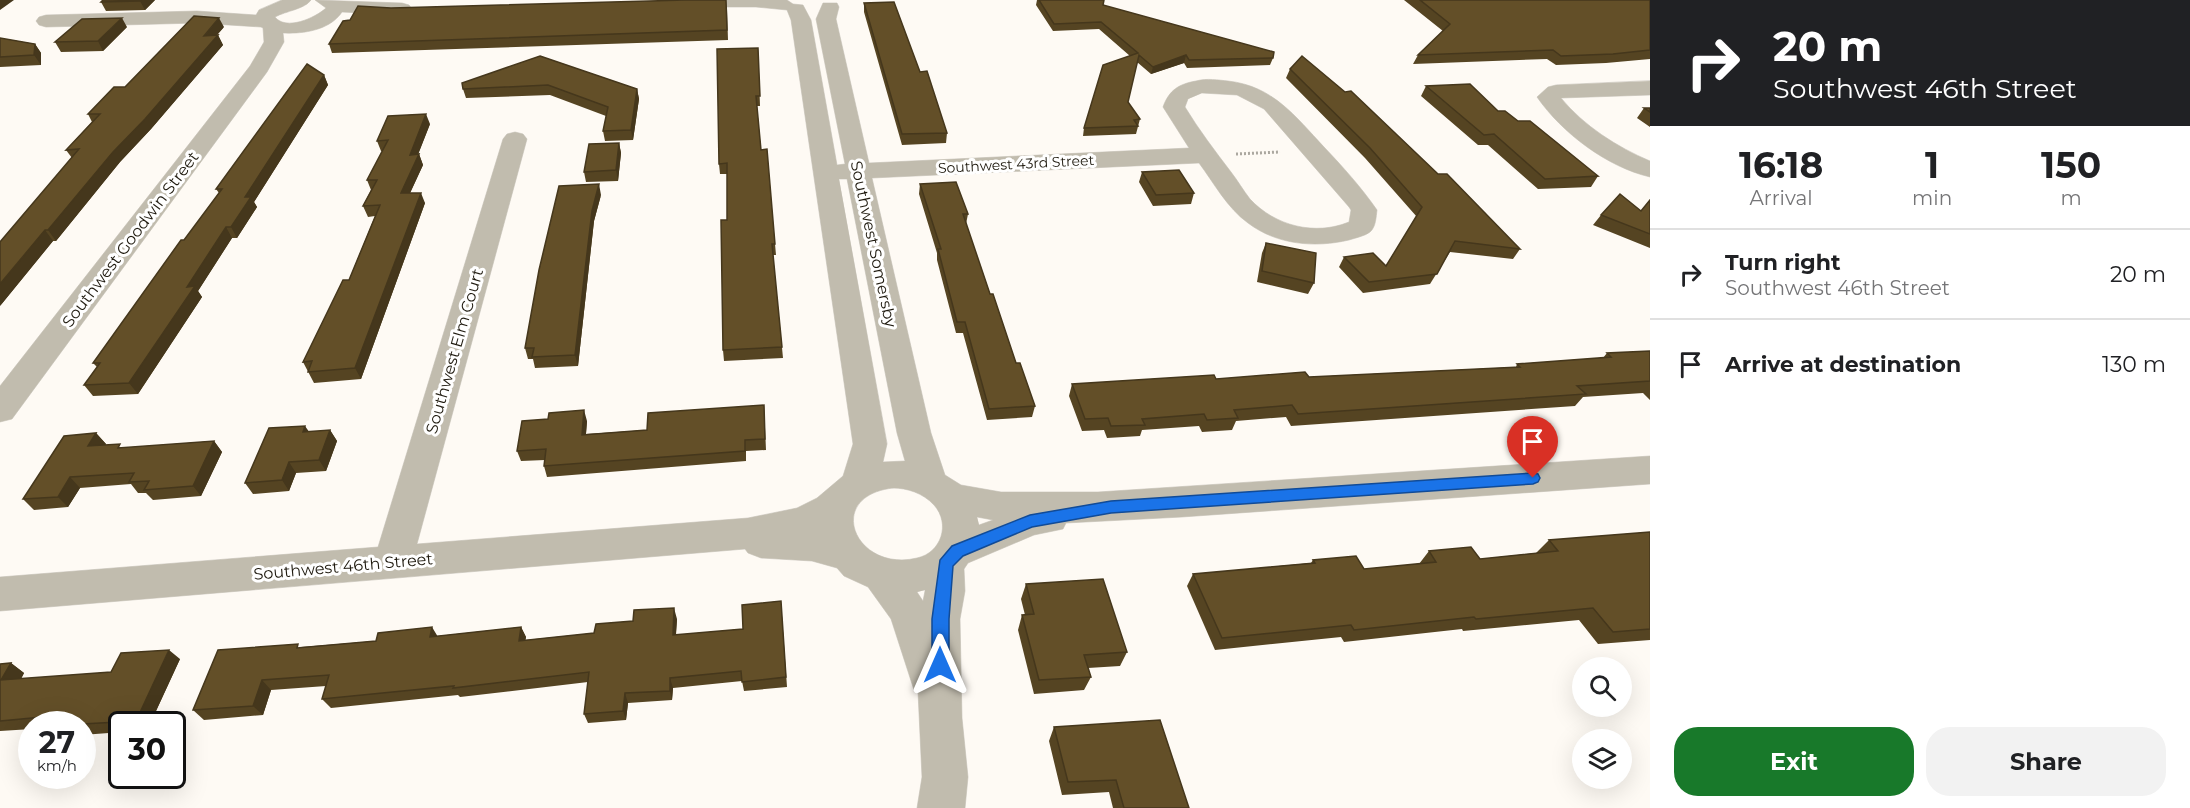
<!DOCTYPE html>
<style>
body{margin:0;font-family:Montserrat,sans-serif;background:#f2f2f2;color:#202124;height:100vh;display:flex;flex-direction:column;font-size:22px;white-space:nowrap}
*{box-sizing:border-box;margin:0}
p{font-size:20px;color:#757577}
.icon{flex:none;width:33px;height:33px;fill:none;stroke:currentColor;stroke-width:2;stroke-linecap:round;stroke-linejoin:round}
.map{position:relative;flex:1;overflow:hidden}
.sheet{display:flex;flex-direction:column;background:#fff;width:540px}
.sheet>*{flex:none}
.hud{background:#202124;color:#fff;overflow:hidden}
.buttons{position:absolute;left:1572px;top:657px;display:grid;gap:12px}
.buttons a{display:grid;place-items:center;width:60px;height:60px;border-radius:50%;background:#fff;box-shadow:0 6px 24px #0002;font-size:30px}
.speed{position:absolute;left:18px;top:711px;display:flex;gap:12px;font-size:30px;font-weight:700;text-align:center}
.speed>*{display:grid;place-content:center;width:78px;height:78px;border-radius:50%;background:#fff;box-shadow:0 6px 24px #0002;line-height:1}
.speed small{font-size:15px;font-weight:400}
.speed .limit{border:3px solid #111;border-radius:9px;background:#fff;color:#111}
.pin{position:absolute;display:grid;place-items:center;width:51px;height:51px;color:#fff;margin:-62px -26px;border-radius:50% 50% 50% 0;rotate:-45deg;box-shadow:0 0 6px #0007}
.pin .icon{rotate:45deg}
.me{position:absolute;width:66px;margin:-33px;rotate:0deg;stroke-linejoin:round;filter:drop-shadow(0 0 4px #0008)}
.turn{display:flex;align-items:center;gap:21px;height:126px;padding:0 24px;font-size:27px}
.turn .icon{width:78px;height:78px;stroke-width:2.5}
.turn b{display:block;font-size:42px;line-height:51px}
.eta{display:flex;justify-content:space-evenly;align-items:center;height:102px;text-align:center}
.eta b{font-size:36px;font-weight:700;line-height:42px}
.action{display:flex;gap:12px;margin-top:auto;padding:12px 24px}
.action a{flex:1;height:69px;border-radius:24px;background:#18792a;color:#fff;font-size:24px;font-weight:700;line-height:69px;text-align:center}
.action a+a{background:#f2f2f2;color:#202124}
ul{padding:0;list-style:none}
li{display:flex;align-items:center;gap:18px;height:90px;padding:0 24px;border-top:2px solid #e0e0e0}
li div{flex:1}
li b{display:block;font-size:22px}
li em{font-style:normal}
main{display:flex;flex:1;min-height:0}
.map>svg:first-child{display:block}
.lines{fill:none;stroke-linecap:round;stroke-linejoin:round}
.street-casing{stroke:#dad6cf;stroke-width:1}
.path{stroke:#aba79f;stroke-width:3;stroke-dasharray:2 2;stroke-linecap:butt}
.street{fill:#c1bcae;fill-rule:evenodd}
.wall{fill:#542}
.shaded-wall{fill:#45371c}
.building{fill:#634f28;stroke:#45371c;stroke-width:1.5}
.route{fill:#1a73e8;stroke:#114b97;stroke-width:1.5}
.labels{text-anchor:middle;stroke-width:6;stroke-linejoin:round;paint-order:stroke}
.far-street-label{font-size:14px;fill:#1e190e;stroke:#fff}
.street-label{font-size:16px;fill:#1e190e;stroke:#fff}
</style>
<main>
<div class="map">
<svg width="1650" height="808" viewBox="0 0 1650 808">
<rect width="100%" height="100%" fill="#fefaf4"/>
<g class="lines">
<defs>
<path id="street" d="M 282,0 L 311,0 C 305,9 286,11 275,17 C 286,31 315,18 326,8 L 315,0 L 402,3 L 409,5 L 412,9 L 409,13 L 402,15 L 342,12 C 330,30 304,34 283,33 L 284,42 L 267,72 L 12,419 L 0,422 L 0,386 L 250,66 L 264,42 L 263,28 L 261,27 L 197,23 L 46,27 L 39,25 L 36,21 L 39,17 L 46,15 L 197,11 L 256,15 L 259,10 Z
M 672,0 L 787,0 L 793,4 L 803,5 L 811,20 L 837,165 L 845,164 L 816,19 L 823,3 L 837,3 L 839,7 L 836,19 L 869,163 L 1189,148 L 1163,107 C 1169,90 1179,84 1196,81 C 1207,78 1218,80 1228,81 C 1273,86 1295,116 1324,147 C 1343,167 1361,187 1377,210 C 1376,217 1376,227 1370,232 C 1365,236 1355,238 1349,240 C 1315,248 1277,245 1248,223 C 1227,208 1214,183 1199,163 L 872,178 L 931,433 L 945,475 L 961,485 L 1001,492 L 1098,492 L 1650,456 L 1650,484 L 1182,517 L 1066,523 L 1063,529 L 1034,535 L 968,563 L 964,569 L 965,591 L 960,619 L 962,718 L 968,777 L 965,808 L 917,808 L 922,777 L 918,692 L 914,690 L 891,619 L 868,587 L 844,576 L 837,568 L 812,561 L 761,558 L 748,553 L 745,549 L 0,611 L 0,577 L 378,547 L 503,139 L 507,134 L 515,132 L 523,134 L 527,139 L 417,544 L 748,518 L 797,508 L 817,498 L 843,476 L 853,444 L 791,20 L 787,10 L 756,7 L 681,7 L 674,5 ZM 1202,93 L 1237,95 L 1264,109 L 1349,207 L 1351,210 L 1349,222 C 1315,236 1275,226 1250,199 C 1243,190 1238,181 1231,172 C 1215,151 1199,130 1185,107 L 1188,99 ZM 839,179 L 847,179 L 897,433 L 905,461 L 883,462 L 887,444 ZM 893,488 C 907,488 923,493 934,505 C 951,524 941,553 917,558 C 855,573 823,496 893,488 ZM 977,517 L 993,520 L 979,525 ZM 925,590 L 925,591 L 923,601 L 917,592 Z
M 1650,81 L 1650,95 L 1561,98 C 1584,126 1617,147 1650,161 L 1650,177 C 1607,167 1562,133 1537,97 L 1548,87 L 1556,85 Z"/>
</defs>
<!-- street casing -->
<use href="#street" class="street-casing"/>
<!-- path -->
<path class="path" d="M 1236,154 L 1280,152"/>
<!-- street -->
<use href="#street" class="street"/>
</g>
<!-- wall -->
<path class="wall" d="M 103,0 L 155,0 L 145,10 L 106,11 L 101,2 Z
M 1037,0 L 1104,0 L 1103,5 L 1273,58 L 1270,65 L 1187,68 L 1184,63 L 1151,74 L 1137,62 L 1128,102 L 1140,119 L 1136,134 L 1083,136 L 1084,128 L 1130,56 L 1099,29 L 1053,31 L 1036,5 Z
M 1404,0 L 1650,0 L 1650,59 L 1606,63 L 1556,65 L 1547,59 L 1413,64 L 1418,55 L 1443,31 Z
M 864,3 L 920,72 L 947,133 L 946,143 L 902,145 L 864,12 Z
M 391,8 L 727,9 L 728,40 L 332,53 L 329,44 L 350,20 Z
M 127,27 L 103,51 L 61,52 L 55,42 Z
M 224,27 L 217,35 L 218,35 L 223,45 L 151,129 L 120,162 L 56,241 L 53,241 L 0,306 L 72,158 L 66,150 L 92,122 L 88,114 L 125,87 Z
M 0,38 L 35,44 L 41,53 L 41,65 L 0,67 Z
M 758,48 L 760,106 L 757,106 L 761,150 L 775,244 L 776,255 L 773,255 L 783,358 L 724,361 L 723,350 L 727,220 L 727,174 L 720,174 L 719,164 Z
M 540,56 L 637,89 L 639,99 L 633,140 L 605,141 L 603,131 L 606,116 L 550,95 L 466,98 L 463,89 Z
M 1290,69 L 1438,174 L 1520,249 L 1513,259 L 1450,252 L 1430,284 L 1363,293 L 1339,267 L 1344,257 L 1386,266 L 1417,217 L 1365,158 L 1286,78 Z
M 324,75 L 328,85 L 254,202 L 257,207 L 237,238 L 232,238 L 198,291 L 202,297 L 138,394 L 93,396 L 84,385 L 97,367 L 93,363 L 219,193 L 216,189 Z
M 1426,86 L 1498,111 L 1518,121 L 1598,176 L 1591,187 L 1538,189 L 1488,145 L 1478,145 L 1421,96 Z
M 1644,108 L 1650,108 L 1650,127 L 1637,118 Z
M 430,124 L 418,154 L 419,154 L 423,165 L 410,193 L 425,203 L 361,379 L 314,383 L 303,362 L 349,280 L 375,216 L 368,217 L 363,206 L 371,190 L 367,180 L 383,151 L 381,151 L 377,141 Z
M 619,143 L 621,153 L 618,181 L 586,182 L 584,172 Z
M 1142,172 L 1194,193 L 1191,204 L 1153,206 L 1139,182 Z
M 920,184 L 968,214 L 966,224 L 990,294 L 1016,363 L 1035,406 L 1032,417 L 987,420 L 963,333 L 956,333 L 937,260 L 937,253 L 919,194 Z
M 601,195 L 594,221 L 578,366 L 535,368 L 533,359 L 528,359 L 525,348 Z
M 1650,200 L 1650,248 L 1593,225 L 1601,215 L 1641,211 Z
M 1266,243 L 1314,283 L 1308,294 L 1257,282 L 1262,253 Z
M 1650,351 L 1650,400 L 1643,393 L 1583,397 L 1575,406 L 1291,426 L 1286,417 L 1236,421 L 1232,430 L 1202,432 L 1199,426 L 1142,430 L 1140,436 L 1107,438 L 1104,430 L 1082,431 L 1069,396 L 1072,384 L 1216,379 L 1309,377 L 1516,367 L 1517,364 L 1603,358 L 1607,353 Z
M 764,405 L 766,450 L 746,451 L 746,461 L 547,477 L 544,466 L 545,460 L 521,461 L 517,451 L 587,421 L 586,434 L 647,430 Z
M 330,430 L 337,441 L 326,471 L 296,473 L 289,491 L 253,494 L 245,483 L 309,432 Z
M 96,433 L 106,444 L 105,445 L 123,448 L 214,441 L 222,452 L 201,496 L 153,500 L 146,493 L 138,493 L 131,484 L 80,488 L 68,507 L 34,510 L 23,499 Z
M 1650,532 L 1650,640 L 1598,644 L 1579,620 L 1463,631 L 1462,629 L 1344,642 L 1341,637 L 1215,650 L 1187,586 L 1193,574 L 1311,563 L 1313,560 L 1364,569 L 1419,564 L 1429,551 L 1480,559 L 1536,553 L 1549,540 Z
M 1026,584 L 1127,652 L 1120,666 L 1088,668 L 1091,677 L 1084,690 L 1034,694 L 1018,630 L 1022,615 L 1025,615 L 1021,599 Z
M 781,601 L 787,687 L 744,691 L 742,681 L 673,688 L 672,700 L 628,703 L 626,720 L 588,723 L 584,714 L 588,682 L 460,697 L 458,695 L 331,708 L 322,699 L 326,686 L 271,690 L 263,715 L 204,720 L 193,710 L 301,647 L 437,636 L 521,627 L 526,637 L 525,640 L 594,633 L 677,619 L 676,635 L 743,629 Z
M 180,659 L 150,724 L 122,724 L 122,732 L 82,735 L 82,724 L 32,724 L 32,729 L 0,731 L 0,664 L 11,663 L 24,673 L 21,679 L 111,672 Z
M 1054,727 L 1189,808 L 1113,808 L 1109,792 L 1062,795 L 1049,741 Z"/>
<!-- shaded-wall -->
<path class="shaded-wall" d="M 0,0 L 14,0 L 0,10 Z
M 141,0 L 155,0 L 145,10 L 140,1 Z
M 122,18 L 127,27 L 103,51 L 98,41 Z
M 219,18 L 224,27 L 208,45 L 204,36 Z
M 218,35 L 223,45 L 151,129 L 120,162 L 56,241 L 48,230 L 113,152 Z
M 35,44 L 41,53 L 41,65 L 34,55 Z
M 1186,55 L 1184,63 L 1151,74 L 1153,67 Z
M 324,75 L 328,85 L 254,202 L 257,207 L 237,238 L 231,227 L 245,197 Z
M 637,89 L 639,99 L 633,140 L 631,130 Z
M 426,114 L 430,124 L 414,165 L 410,155 Z
M 619,143 L 621,153 L 618,181 L 616,170 Z
M 419,154 L 423,165 L 405,204 L 401,193 Z
M 599,184 L 601,195 L 594,221 L 578,366 L 575,355 L 592,211 Z
M 421,193 L 425,203 L 361,379 L 355,368 Z
M 226,227 L 232,238 L 198,291 L 202,297 L 138,394 L 129,383 L 187,287 Z
M 45,230 L 53,241 L 0,306 L 0,284 Z
M 584,410 L 587,421 L 585,445 L 582,435 Z
M 305,426 L 312,436 L 303,432 Z
M 330,430 L 337,441 L 326,471 L 319,460 Z
M 96,433 L 106,444 L 98,457 L 88,446 Z
M 214,441 L 222,452 L 201,496 L 193,486 Z
M 289,462 L 296,473 L 289,491 L 282,480 Z
M 70,477 L 80,488 L 68,507 L 58,497 Z
M 674,608 L 677,619 L 675,645 L 673,635 Z
M 432,627 L 438,637 L 430,637 Z
M 521,627 L 526,637 L 524,651 L 519,641 Z
M 169,650 L 180,659 L 150,724 L 141,724 L 136,721 Z
M 11,663 L 24,673 L 15,690 L 1,680 Z
M 670,678 L 673,688 L 672,700 L 670,691 Z
M 262,680 L 271,690 L 263,715 L 253,706 Z
M 625,693 L 628,703 L 626,720 L 623,711 Z"/>
<!-- building -->
<path class="building" d="M 103,0 L 141,0 L 140,1 L 101,2 Z
M 686,0 L 726,0 L 727,30 L 329,44 L 343,21 L 350,20 L 358,6 L 391,8 Z
M 1039,0 L 1104,0 L 1103,5 L 1274,52 L 1273,58 L 1189,60 L 1186,55 L 1153,67 L 1139,55 L 1128,102 L 1140,119 L 1134,120 L 1138,126 L 1084,128 L 1103,65 L 1138,53 L 1101,22 L 1054,24 Z
M 1420,0 L 1650,0 L 1650,50 L 1613,54 L 1561,56 L 1553,50 L 1418,55 L 1450,24 Z
M 894,2 L 920,72 L 927,71 L 947,133 L 902,134 L 864,3 Z
M 194,16 L 219,18 L 204,36 L 218,35 L 145,119 L 113,152 L 48,230 L 45,230 L 0,284 L 0,242 L 79,149 L 66,150 L 100,114 L 88,114 L 114,87 L 125,87 Z
M 122,18 L 98,41 L 55,42 L 82,19 Z
M 0,38 L 35,44 L 34,55 L 0,57 Z
M 758,48 L 760,96 L 756,96 L 761,150 L 767,149 L 775,244 L 772,244 L 782,347 L 723,350 L 721,220 L 727,220 L 727,163 L 719,164 L 717,49 Z
M 540,56 L 637,89 L 631,130 L 603,131 L 608,107 L 548,85 L 463,89 L 462,83 Z
M 1302,56 L 1345,92 L 1351,91 L 1438,174 L 1447,174 L 1520,249 L 1455,241 L 1437,274 L 1369,282 L 1344,257 L 1373,253 L 1386,266 L 1422,207 L 1370,148 L 1290,69 Z
M 307,64 L 324,75 L 245,197 L 251,197 L 231,227 L 226,227 L 187,287 L 195,286 L 129,383 L 84,385 L 100,363 L 93,363 L 181,240 L 184,240 L 222,189 L 216,189 Z
M 1470,84 L 1498,111 L 1505,111 L 1518,121 L 1530,121 L 1598,176 L 1545,179 L 1494,134 L 1484,135 L 1426,86 Z
M 1644,108 L 1650,108 L 1650,112 Z
M 426,114 L 410,155 L 419,154 L 401,193 L 421,193 L 355,368 L 308,372 L 312,361 L 303,362 L 343,280 L 349,280 L 380,205 L 363,206 L 377,180 L 367,180 L 388,140 L 377,141 L 388,116 Z
M 619,143 L 616,170 L 584,172 L 589,144 Z
M 1179,170 L 1194,193 L 1156,195 L 1142,172 Z
M 956,182 L 968,214 L 963,214 L 990,294 L 993,294 L 1016,363 L 1020,363 L 1035,406 L 989,409 L 965,322 L 957,322 L 938,249 L 941,249 L 920,184 Z
M 599,184 L 592,211 L 575,355 L 532,357 L 534,348 L 525,348 L 539,270 L 559,186 Z
M 1620,194 L 1641,211 L 1650,200 L 1650,234 L 1601,215 Z
M 1266,243 L 1316,253 L 1314,283 L 1262,271 Z
M 1650,351 L 1650,381 L 1577,386 L 1586,394 L 1298,414 L 1292,405 L 1234,410 L 1238,418 L 1207,420 L 1204,414 L 1142,419 L 1145,425 L 1111,426 L 1108,418 L 1085,419 L 1072,384 L 1214,375 L 1216,379 L 1305,372 L 1309,377 L 1520,367 L 1517,364 L 1611,357 L 1607,353 Z
M 764,405 L 765,439 L 745,440 L 745,451 L 544,466 L 546,449 L 517,451 L 522,421 L 548,419 L 549,413 L 584,410 L 582,435 L 647,430 L 648,413 Z
M 305,426 L 303,432 L 330,430 L 319,460 L 289,462 L 282,480 L 245,483 L 269,428 Z
M 96,433 L 88,446 L 120,444 L 118,448 L 214,441 L 193,486 L 144,490 L 149,481 L 129,482 L 134,473 L 70,477 L 58,497 L 23,499 L 64,436 Z
M 1650,532 L 1650,629 L 1613,632 L 1593,608 L 1476,619 L 1474,617 L 1354,630 L 1351,625 L 1222,638 L 1193,574 L 1315,563 L 1313,560 L 1356,556 L 1364,569 L 1436,562 L 1429,551 L 1471,547 L 1480,559 L 1558,551 L 1549,540 Z
M 1103,579 L 1127,652 L 1084,655 L 1091,677 L 1039,680 L 1022,615 L 1034,614 L 1026,584 Z
M 781,601 L 786,677 L 742,682 L 741,671 L 670,678 L 670,691 L 625,693 L 623,711 L 584,714 L 589,672 L 453,688 L 454,686 L 322,699 L 329,675 L 262,680 L 253,706 L 193,710 L 218,650 L 298,644 L 297,648 L 376,641 L 378,633 L 432,627 L 430,637 L 521,627 L 519,641 L 594,633 L 596,624 L 633,621 L 634,610 L 674,608 L 673,635 L 743,629 L 742,605 Z
M 169,650 L 136,721 L 82,724 L 60,724 L 65,715 L 0,721 L 0,664 L 11,663 L 1,680 L 111,672 L 121,653 Z
M 1160,720 L 1189,808 L 1124,808 L 1116,780 L 1068,782 L 1054,727 Z"/>
<!-- route -->
<path class="route" d="M 1533,473 L 1538,474 L 1540,478 L 1538,482 L 1533,484 L 1111,513 L 1032,527 L 963,556 L 953,566 L 949,619 L 949,665 L 947,671 L 940,673 L 934,671 L 932,665 L 932,619 L 940,560 L 952,546 L 1030,515 L 1111,501 Z"/>
<g class="labels">
<!-- far-street labels -->
<g class="far-street-label">
<text transform="translate(1016 164) rotate(-3)" y="5">Southwest 43rd Street</text>
</g>
<!-- street labels -->
<g class="street-label">
<text transform="translate(130 239) rotate(-53)" y="6">Southwest Goodwin Street</text>
<text transform="translate(874 244) rotate(78)" y="6">Southwest Somersby</text>
<text transform="translate(454 351) rotate(-74)" y="6">Southwest Elm Court</text>
<text transform="translate(343 566) rotate(-5)" y="6">Southwest 46th Street</text>
</g>
</g>
</svg>
<div class="buttons">
<a><svg class="icon" aria-label="search" viewBox="0 0 24 24"><circle cx="10" cy="10" r="6"/><path d="M15 15l6 6"/></svg></a>
<a><svg class="icon" aria-label="layers" viewBox="0 0 24 24"><path d="M12 4l9 5-9 5-9-5zM3 14l9 5 9-5"/></svg></a>
</div>
<div class="speed"><div>27<small>km/h</small></div><div class="limit">30</div></div>
<div class="pin" style="left:1533px;top:478px;background:#d93025"><svg class="icon" aria-label="arrive" viewBox="0 0 24 24"><path d="M6 21V4h12l-3 4 3 4H6"/></svg></div>
<svg class="me" style="left:940px;top:665px" viewBox="-20 -20 40 40"><path d="M0-17L14 15 0 8-14 15z" fill="#1a73e8" stroke="#fff" stroke-width="4"/></svg>
</div>
<section class="sheet">
<div class="hud">
<div class="turn"><svg class="icon" aria-label="right" viewBox="0 0 24 24"><path d="M7 20v-9h11M14 6l5 5-5 5"/></svg><div><b>20 m</b>Southwest 46th Street</div></div>
</div>
<div class="eta">
<div><b>16:18</b><p>Arrival</p></div>
<div><b>1</b><p>min</p></div>
<div><b>150</b><p>m</p></div>
</div>
<ul>
<li><svg class="icon" aria-label="right" viewBox="0 0 24 24"><path d="M7 20v-9h11M14 6l5 5-5 5"/></svg><div><b>Turn right</b><p>Southwest 46th Street</p></div><em>20 m</em></li>
<li><svg class="icon" aria-label="arrive" viewBox="0 0 24 24"><path d="M6 21V4h12l-3 4 3 4H6"/></svg><div><b>Arrive at destination</b></div><em>130 m</em></li>
</ul>
<div class="action"><a>Exit</a><a>Share</a></div>
</section>
</main>
